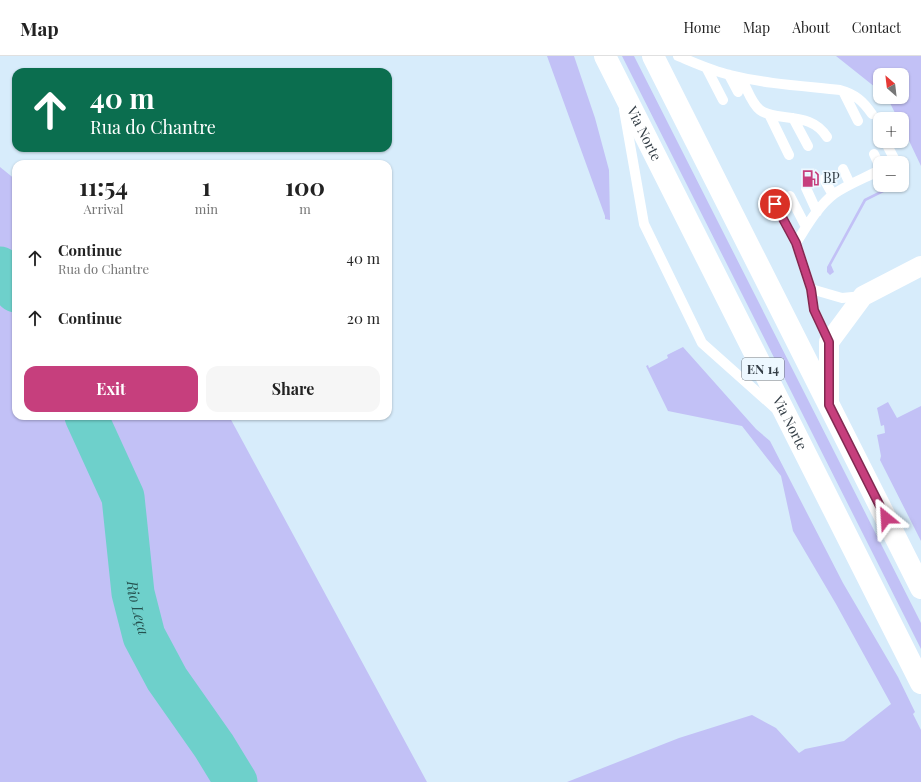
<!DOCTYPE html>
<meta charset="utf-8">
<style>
body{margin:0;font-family:"Playfair Display",serif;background:#f6f6f6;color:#222;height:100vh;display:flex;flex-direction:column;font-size:15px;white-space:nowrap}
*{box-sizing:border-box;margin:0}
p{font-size:13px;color:#767676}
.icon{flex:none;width:22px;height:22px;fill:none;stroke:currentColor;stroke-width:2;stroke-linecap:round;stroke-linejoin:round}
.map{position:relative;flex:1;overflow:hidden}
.sheet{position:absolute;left:12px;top:104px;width:380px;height:260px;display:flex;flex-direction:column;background:#fff;border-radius:12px;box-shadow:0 1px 3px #0004}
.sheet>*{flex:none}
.banner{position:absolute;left:12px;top:12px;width:380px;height:84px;border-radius:12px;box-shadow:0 1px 3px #0004;background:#0b6e4f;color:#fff;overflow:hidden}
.needle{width:26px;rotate:332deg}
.buttons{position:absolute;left:873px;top:12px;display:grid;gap:8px}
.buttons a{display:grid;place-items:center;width:36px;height:36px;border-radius:8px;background:#fff;box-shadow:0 1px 3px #0004;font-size:20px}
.pin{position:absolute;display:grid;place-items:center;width:34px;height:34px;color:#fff;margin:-17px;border:2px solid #fff;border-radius:50%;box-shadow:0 1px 4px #0007}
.me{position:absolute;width:44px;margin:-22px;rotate:333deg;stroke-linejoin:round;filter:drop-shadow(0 0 3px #0008)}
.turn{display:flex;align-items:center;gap:14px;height:84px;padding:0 12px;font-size:18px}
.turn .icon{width:52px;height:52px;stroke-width:2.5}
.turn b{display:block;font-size:28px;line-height:34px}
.eta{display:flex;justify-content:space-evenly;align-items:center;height:68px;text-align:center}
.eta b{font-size:24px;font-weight:700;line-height:28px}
.cta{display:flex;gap:8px;margin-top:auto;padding:8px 12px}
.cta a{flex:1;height:46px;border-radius:12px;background:#c63f7d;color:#fff;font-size:16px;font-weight:700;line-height:46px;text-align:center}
.cta a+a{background:#f6f6f6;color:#222}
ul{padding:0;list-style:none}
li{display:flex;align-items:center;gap:12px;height:60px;padding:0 12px}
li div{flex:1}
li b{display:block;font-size:15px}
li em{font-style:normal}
header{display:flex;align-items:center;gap:24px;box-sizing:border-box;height:56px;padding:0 20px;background:#fff;border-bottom:1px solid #e0e0e0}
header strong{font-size:19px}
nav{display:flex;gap:22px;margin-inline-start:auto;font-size:14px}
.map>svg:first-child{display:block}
.green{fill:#c2c1f6}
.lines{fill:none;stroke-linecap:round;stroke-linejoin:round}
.river{stroke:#6ed0cb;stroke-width:43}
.lane{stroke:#fff;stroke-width:10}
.street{stroke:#fff;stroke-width:20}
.highway{stroke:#fff;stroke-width:22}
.route-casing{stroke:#812951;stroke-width:10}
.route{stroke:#c63f7d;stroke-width:7}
.labels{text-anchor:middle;stroke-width:3.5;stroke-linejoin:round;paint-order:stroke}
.shield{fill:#edf8ff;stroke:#6c767e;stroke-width:1}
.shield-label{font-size:13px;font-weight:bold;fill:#343e46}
.street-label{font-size:14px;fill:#343e46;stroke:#edf8ff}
.poi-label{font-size:14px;fill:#343e46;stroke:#edf8ff;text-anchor:start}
.water-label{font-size:15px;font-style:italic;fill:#25514f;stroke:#edf8ff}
</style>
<header>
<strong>Map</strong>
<nav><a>Home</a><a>Map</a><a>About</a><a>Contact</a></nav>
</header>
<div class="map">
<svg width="921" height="726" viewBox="0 0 921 726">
<rect width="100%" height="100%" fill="#d7ecfb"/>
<!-- green -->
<path class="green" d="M 547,0 L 574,0 L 595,62 L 609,114 L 610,164 L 605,163 L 605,160 Z
M 622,0 L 634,0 L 921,567 L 921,593 Z
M 836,0 L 921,0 L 921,110 L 902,70 L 902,63 L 898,63 L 887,41 L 902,41 L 902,19 L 880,19 L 880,35 Z
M 0,111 L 16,124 L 16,360 L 229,360 L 427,726 L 0,726 Z
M 892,129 L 898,129 L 866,145 L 831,209 L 834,216 L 830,219 L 827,216 L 827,211 L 864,143 Z
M 683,291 L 756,373 L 770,385 L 843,527 L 898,621 L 915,656 L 913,658 L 921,674 L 921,726 L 567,726 L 679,682 L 752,659 L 776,672 L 799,697 L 805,693 L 844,685 L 891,648 L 836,548 L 793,475 L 781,420 L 742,370 L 668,355 L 646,310 L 648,309 L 649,312 L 668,302 L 667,299 Z
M 888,346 L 897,362 L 921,350 L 921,485 L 880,404 L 881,400 L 877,379 L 885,377 L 884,369 L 881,370 L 877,352 Z"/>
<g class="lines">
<!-- river -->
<g class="river">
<path d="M 0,212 L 16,235"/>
<path id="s1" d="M 86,360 L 123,441 L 133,537 L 144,580 L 167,623 L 214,690 L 236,726"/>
</g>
<!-- lane -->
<path class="lane" d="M 678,0 C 695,7 712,15 730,19 C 766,28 803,30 840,34 C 855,38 863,45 872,58
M 707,13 L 723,44
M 729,19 L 738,36
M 741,22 C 747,32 751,47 760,54 C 765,58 771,59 777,60 C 797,63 815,62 827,81
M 843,35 L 858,65
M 624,54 L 644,168 L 702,287 L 775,352
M 769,58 L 789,99
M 793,62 L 808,90
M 888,91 L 896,106 L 893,107
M 874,98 L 880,111
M 843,113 L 850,128
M 824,123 L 833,139
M 806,132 L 817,156
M 790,140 L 806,171
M 775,148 L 796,187 L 811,233 L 814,254 L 829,286
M 796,187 C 807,170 818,150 834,138 C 848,128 865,122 880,114
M 811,233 L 842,242 L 863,240"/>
<!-- street -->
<path class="street" d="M 829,349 L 829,286 L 863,240 L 921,210"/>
<!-- highway -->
<g class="highway">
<path id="s2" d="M 605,0 L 921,627"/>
<path d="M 653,0 L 921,532"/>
</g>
</g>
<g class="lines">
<defs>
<path id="route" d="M 775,148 L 796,187 L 811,233 L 814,254 L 829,286 L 829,349 L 886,462"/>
</defs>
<!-- route casing -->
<use href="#route" class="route-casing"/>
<!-- route -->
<use href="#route" class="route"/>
</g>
<!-- icons -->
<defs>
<symbol id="fuel-bare" viewBox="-9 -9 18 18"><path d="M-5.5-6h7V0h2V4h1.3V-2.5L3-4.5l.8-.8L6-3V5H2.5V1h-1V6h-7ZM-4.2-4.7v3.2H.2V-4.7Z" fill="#c63f7d" stroke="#edf8ff" stroke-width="2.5" paint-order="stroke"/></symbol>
</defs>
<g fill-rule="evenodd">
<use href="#fuel-bare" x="798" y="110" width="25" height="25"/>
</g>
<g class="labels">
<!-- shield labels -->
<rect class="shield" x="742" y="302" width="42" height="22" rx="3"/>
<g class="shield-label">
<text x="763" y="318">EN 14</text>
</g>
<!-- street labels -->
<g class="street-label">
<text dy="5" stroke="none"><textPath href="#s2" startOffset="87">Via Norte</textPath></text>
<text dy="5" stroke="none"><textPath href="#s2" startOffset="411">Via Norte</textPath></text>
</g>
<!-- poi labels -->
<g class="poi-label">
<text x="823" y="127">BP</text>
</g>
<!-- water labels -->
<g class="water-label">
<text dy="5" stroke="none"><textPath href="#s1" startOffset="201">Rio Leça</textPath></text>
</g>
</g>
</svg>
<div class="buttons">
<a><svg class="needle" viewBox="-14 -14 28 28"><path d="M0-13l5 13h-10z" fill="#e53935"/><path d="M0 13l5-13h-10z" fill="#767676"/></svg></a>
<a>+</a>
<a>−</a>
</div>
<div class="pin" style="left:775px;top:148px;background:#d93025"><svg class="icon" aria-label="arrive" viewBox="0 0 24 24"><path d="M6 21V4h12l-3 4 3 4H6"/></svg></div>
<svg class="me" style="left:886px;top:462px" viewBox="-20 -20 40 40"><path d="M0-17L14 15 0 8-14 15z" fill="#c63f7d" stroke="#fff" stroke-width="4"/></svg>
<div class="banner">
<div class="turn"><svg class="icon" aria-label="ahead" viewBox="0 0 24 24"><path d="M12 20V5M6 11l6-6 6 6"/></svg><div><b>40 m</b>Rua do Chantre</div></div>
</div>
<section class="sheet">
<div class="eta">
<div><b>11:54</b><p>Arrival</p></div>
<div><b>1</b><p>min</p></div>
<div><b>100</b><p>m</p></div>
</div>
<ul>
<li><svg class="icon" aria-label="ahead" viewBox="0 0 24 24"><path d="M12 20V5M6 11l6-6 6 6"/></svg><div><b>Continue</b><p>Rua do Chantre</p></div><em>40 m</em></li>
<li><svg class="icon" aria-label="ahead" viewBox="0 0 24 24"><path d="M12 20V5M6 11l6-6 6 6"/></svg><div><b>Continue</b></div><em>20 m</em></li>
</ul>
<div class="cta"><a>Exit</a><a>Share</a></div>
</section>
</div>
